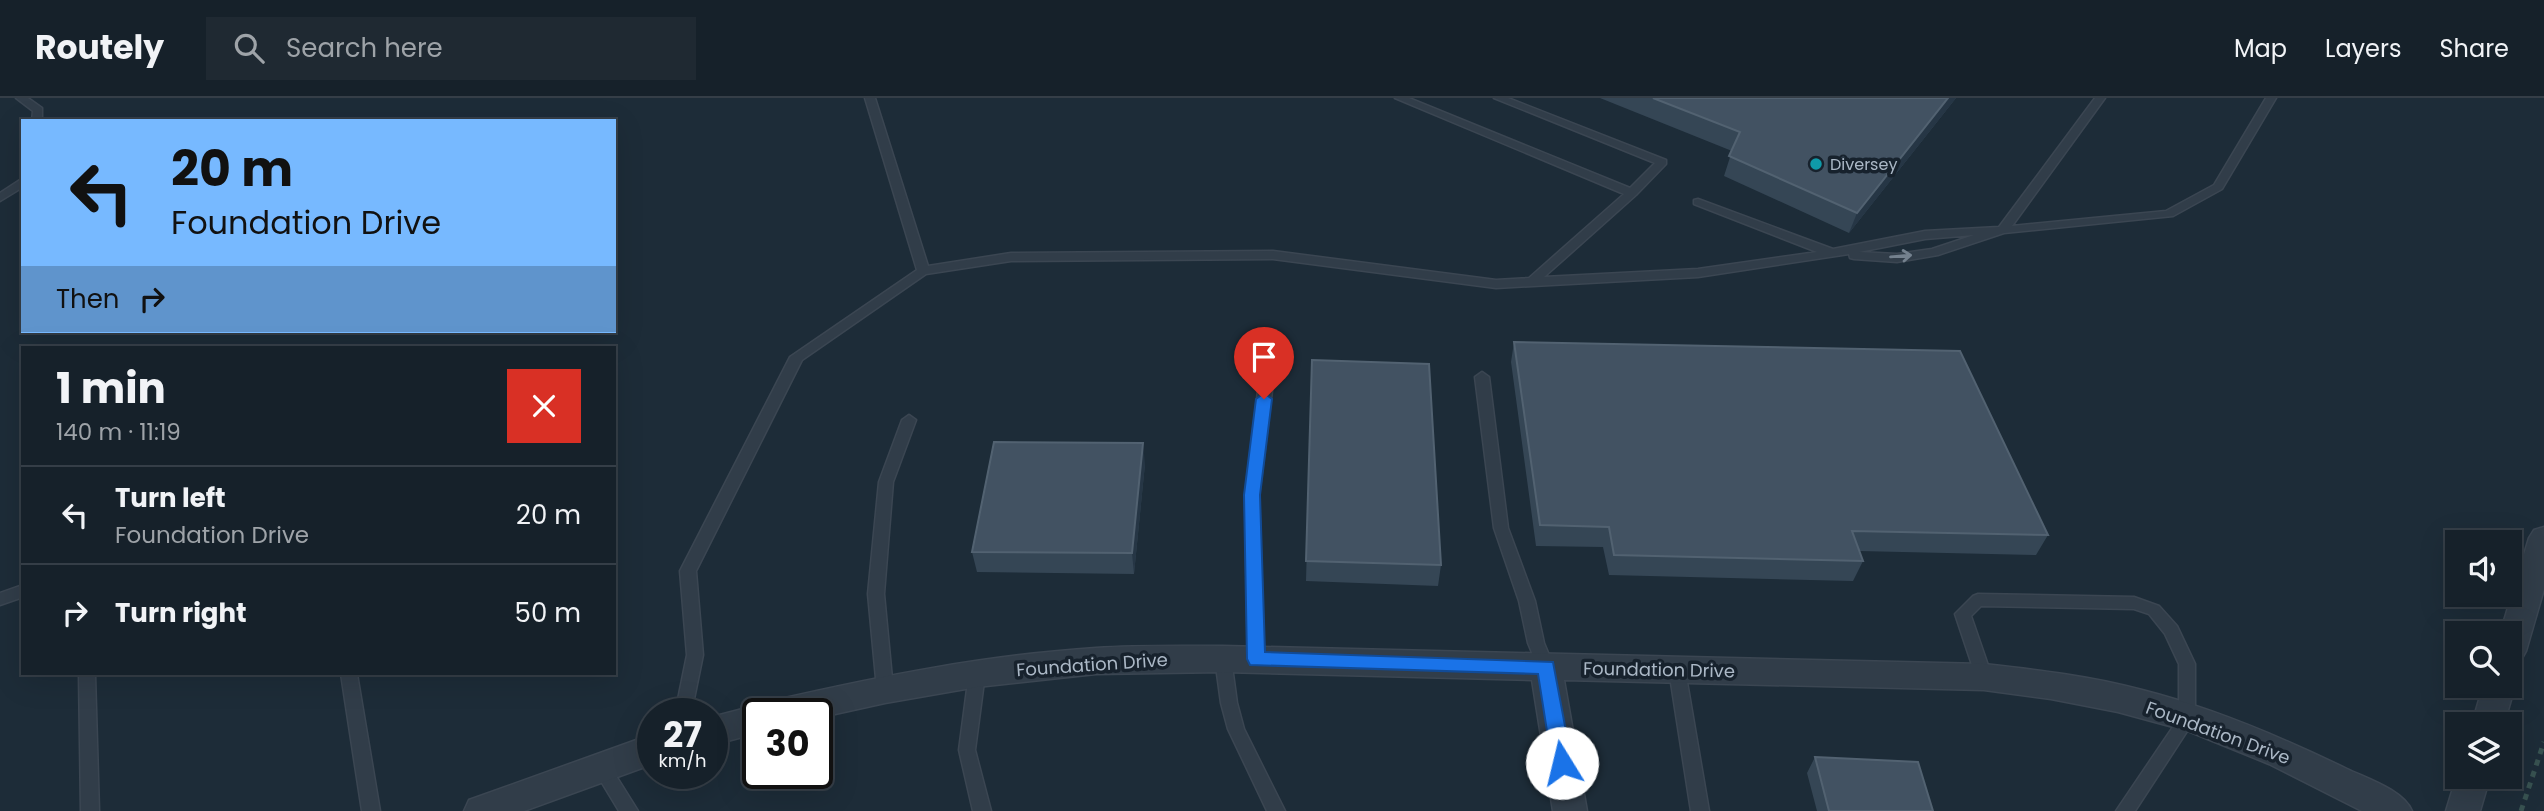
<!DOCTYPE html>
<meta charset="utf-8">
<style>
body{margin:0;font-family:Poppins,sans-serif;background:#1f2932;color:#f1f3f6;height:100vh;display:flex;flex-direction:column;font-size:26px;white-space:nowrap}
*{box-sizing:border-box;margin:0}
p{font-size:23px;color:#9ea3a8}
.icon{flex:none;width:38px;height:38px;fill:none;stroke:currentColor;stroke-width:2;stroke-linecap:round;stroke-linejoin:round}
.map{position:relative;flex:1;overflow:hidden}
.drawer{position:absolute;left:21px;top:248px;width:595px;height:329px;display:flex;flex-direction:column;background:#16212a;border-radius:0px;box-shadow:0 7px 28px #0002,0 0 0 2px #353e47}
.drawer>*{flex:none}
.banner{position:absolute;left:21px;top:21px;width:595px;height:214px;border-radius:0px;box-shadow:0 7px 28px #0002,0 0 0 2px #353e47;background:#77b9ff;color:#111;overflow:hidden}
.fabs{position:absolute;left:2445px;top:432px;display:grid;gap:14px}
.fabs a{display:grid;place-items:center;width:77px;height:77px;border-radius:0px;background:#16212a;box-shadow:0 7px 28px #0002,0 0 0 2px #353e47;font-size:35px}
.speed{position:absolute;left:637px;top:600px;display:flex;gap:14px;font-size:35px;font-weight:700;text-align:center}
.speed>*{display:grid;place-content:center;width:91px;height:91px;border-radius:50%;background:#16212a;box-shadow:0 7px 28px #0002,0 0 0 2px #353e47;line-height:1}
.speed small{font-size:18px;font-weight:400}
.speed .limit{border:4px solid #111;border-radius:10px;background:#fff;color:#111}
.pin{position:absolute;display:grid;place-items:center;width:60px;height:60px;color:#fff;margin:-72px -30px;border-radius:50% 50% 50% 0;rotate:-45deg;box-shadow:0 0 7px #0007}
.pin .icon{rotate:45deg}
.me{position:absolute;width:77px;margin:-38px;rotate:351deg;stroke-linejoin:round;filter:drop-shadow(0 0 5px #0008)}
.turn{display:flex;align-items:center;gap:24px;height:147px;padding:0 35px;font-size:32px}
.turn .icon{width:91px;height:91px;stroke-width:2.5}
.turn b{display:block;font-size:49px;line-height:60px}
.then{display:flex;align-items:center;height:66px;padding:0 35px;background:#0003;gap:14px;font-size:26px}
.round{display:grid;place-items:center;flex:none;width:74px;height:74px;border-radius:0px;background:#1f2932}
.headline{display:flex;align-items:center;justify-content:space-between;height:119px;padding:0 35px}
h1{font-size:42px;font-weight:700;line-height:52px}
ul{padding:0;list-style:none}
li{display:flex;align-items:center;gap:21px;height:98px;padding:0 35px;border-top:2px solid #353e47}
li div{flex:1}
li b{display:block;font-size:26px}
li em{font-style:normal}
header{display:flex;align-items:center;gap:42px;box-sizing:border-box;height:98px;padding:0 35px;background:#16212a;border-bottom:2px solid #353e47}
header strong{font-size:33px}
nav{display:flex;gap:38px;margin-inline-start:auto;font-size:24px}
.search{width:490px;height:63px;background:#1f2932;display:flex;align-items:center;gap:18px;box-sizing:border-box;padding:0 24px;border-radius:0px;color:#9ea3a8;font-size:26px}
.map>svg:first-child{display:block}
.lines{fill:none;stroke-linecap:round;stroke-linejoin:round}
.service-casing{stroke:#3b4652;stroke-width:3}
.minor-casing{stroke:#3b4652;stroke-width:3}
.path{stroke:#385251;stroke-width:5;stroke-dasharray:6 6;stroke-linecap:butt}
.service{fill:#313d49;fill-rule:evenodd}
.minor{fill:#313d49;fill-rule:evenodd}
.wall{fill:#354655}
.shaded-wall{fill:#263645}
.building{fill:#425262;stroke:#526271;stroke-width:2}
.oneway{stroke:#74818e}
.route{fill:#1a73e8;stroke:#114b97;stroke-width:2}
.culture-dot{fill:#0f9aa8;stroke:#17222d;stroke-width:2.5}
.labels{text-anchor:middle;stroke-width:7;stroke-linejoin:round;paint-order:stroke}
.far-poi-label{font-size:16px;fill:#abb8c6;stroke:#17222d;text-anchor:start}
.street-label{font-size:18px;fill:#abb8c6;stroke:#17222d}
</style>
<header>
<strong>Routely</strong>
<div class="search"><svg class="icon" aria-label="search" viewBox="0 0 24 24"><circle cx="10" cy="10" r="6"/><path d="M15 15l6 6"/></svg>Search here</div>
<nav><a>Map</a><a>Layers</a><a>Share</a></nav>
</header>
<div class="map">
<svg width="2544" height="713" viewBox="0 0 2544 713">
<rect width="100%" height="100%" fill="#1d2c38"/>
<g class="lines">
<defs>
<path id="service" d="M 16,0 L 28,0 L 42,10 L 42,23 L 32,23 L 33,13 Z
M 865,0 L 875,0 L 928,168 L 1011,155 L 1273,153 L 1496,182 L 1529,180 L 1624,96 L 1395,0 L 1409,0 L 1630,90 L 1655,65 L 1494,0 L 1508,0 L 1666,62 L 1666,66 L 1636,97 L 1544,179 L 1698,171 L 1817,154 L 1694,106 L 1694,102 L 1698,101 L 1833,151 L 1925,133 L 1999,129 L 2095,0 L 2105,0 L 2012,128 L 2166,113 L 2214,87 L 2266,0 L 2276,0 L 2222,91 L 2173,118 L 2004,135 L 1938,157 L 1897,164 L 1854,161 L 1850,160 L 1849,156 L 1698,179 L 1496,190 L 1273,161 L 1011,163 L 926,176 L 802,262 L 696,473 L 703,557 L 691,616 L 675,616 L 687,557 L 680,473 L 790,259 L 917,172 ZM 1974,137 L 1932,151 L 1897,156 L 1859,154 L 1925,141 Z
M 23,80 L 23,89 L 0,103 L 0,95 Z
M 1267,273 L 1274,277 L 1259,397 L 1264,561 L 1262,566 L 1256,568 L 1250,566 L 1248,561 L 1245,397 L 1260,277 Z
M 1482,274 L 1489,279 L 1508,430 L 1535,503 L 1544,545 L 1554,569 L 1552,574 L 1546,576 L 1540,574 L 1528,545 L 1519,503 L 1494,430 L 1475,279 Z
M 909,317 L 916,322 L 893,384 L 884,496 L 893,591 L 891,596 L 885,598 L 879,596 L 877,591 L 868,496 L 879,384 L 902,322 Z
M 23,487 L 23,499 L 0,507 L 0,495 Z
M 1978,496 L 2134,499 L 2159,508 L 2177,528 L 2195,566 L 2195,621 L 2135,713 L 2116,713 L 2179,620 L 2179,566 L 2165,536 L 2149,516 L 2134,511 L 1981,508 L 1971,518 L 1992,579 L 1990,584 L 1984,586 L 1978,584 L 1976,579 L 1955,516 L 1973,498 Z
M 1223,554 L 1229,556 L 1231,561 L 1237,605 L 1244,631 L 1285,713 L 1267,713 L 1228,631 L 1221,605 L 1215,561 L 1217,556 Z
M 1677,565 L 1683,567 L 1685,572 L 1709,713 L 1691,713 L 1669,572 L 1671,567 Z
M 977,569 L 983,571 L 985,576 L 975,652 L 991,713 L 973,713 L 959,652 L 969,576 L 971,571 Z
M 79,576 L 95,576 L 99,713 L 81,713 Z
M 341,576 L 357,576 L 380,713 L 362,713 Z
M 602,663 L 608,665 L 638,713 L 619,713 L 593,670 L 596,665 Z"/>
<path id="minor" d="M 2544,429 L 2544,491 L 2526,553 L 2521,562 L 2510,566 L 2510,536 L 2500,536 L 2529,440 L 2534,432 Z
M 1223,548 L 1984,566 C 2037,572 2091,578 2142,592 C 2213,610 2281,639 2347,671 C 2368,681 2403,692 2412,713 L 2362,713 L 2269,666 L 2188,633 L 2118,614 L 2051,601 L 1984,592 L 1564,582 L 1587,713 L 1553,713 L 1532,582 L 1223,574 L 1096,576 L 977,589 L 885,605 L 817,620 L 817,616 L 758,616 L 758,635 L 712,647 L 712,619 L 758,607 L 763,609 L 776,602 C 881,578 987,557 1096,550 C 1138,547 1181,548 1223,548 Z
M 2510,578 L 2515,588 L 2504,626 L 2472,626 L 2483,588 L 2510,588 Z
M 653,636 L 653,666 L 524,713 L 464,713 L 469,702 Z
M 2457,677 L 2457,679 L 2490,679 L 2480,713 L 2446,713 Z"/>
</defs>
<!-- service casing -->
<use href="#service" class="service-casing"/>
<!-- minor casing -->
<use href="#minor" class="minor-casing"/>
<!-- path -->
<path class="path" d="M 2521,713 L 2544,644"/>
<!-- service -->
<use href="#service" class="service"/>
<!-- minor -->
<use href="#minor" class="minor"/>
</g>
<!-- wall -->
<path class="wall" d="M 1600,0 L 1956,0 L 1849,135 L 1724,78 L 1732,53 Z
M 1514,244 L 2048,437 L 2036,457 L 1859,453 L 1863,463 L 1853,483 L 1609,477 L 1603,449 L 1536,448 L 1511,264 Z
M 1312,262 L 1441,467 L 1438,488 L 1306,483 Z
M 1145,366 L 1134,476 L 977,474 L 972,454 Z
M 1815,659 L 1933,713 L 1817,713 L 1807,675 Z"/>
<!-- shaded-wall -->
<path class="shaded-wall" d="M 1948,0 L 1956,0 L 1849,135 L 1857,115 Z
M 1143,345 L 1145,366 L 1134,476 L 1132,455 Z"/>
<!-- building -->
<path class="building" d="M 1653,0 L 1948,0 L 1857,115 L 1729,58 L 1740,34 Z
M 1514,244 L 1960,253 L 2048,437 L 1852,433 L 1863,463 L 1614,457 L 1609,429 L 1540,427 Z
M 1312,262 L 1429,266 L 1441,467 L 1306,463 Z
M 994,344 L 1143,345 L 1132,455 L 972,454 Z
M 1815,659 L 1918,664 L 1933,713 L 1829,713 Z"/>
<!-- one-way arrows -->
<defs><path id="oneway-shaft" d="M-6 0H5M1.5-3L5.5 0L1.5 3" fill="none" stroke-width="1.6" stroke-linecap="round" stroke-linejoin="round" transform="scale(1.75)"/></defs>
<use class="oneway" href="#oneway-shaft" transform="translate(1901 158) rotate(-5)"/>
<!-- route -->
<path class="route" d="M 1264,295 L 1272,301 L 1260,397 L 1265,554 L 1553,564 L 1572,665 L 1569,671 L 1562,673 L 1555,671 L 1552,665 L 1538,576 L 1250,567 L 1247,561 L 1244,397 L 1256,301 Z"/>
<!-- markers -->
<circle class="culture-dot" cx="1816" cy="66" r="7"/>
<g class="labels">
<!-- far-poi labels -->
<g class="far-poi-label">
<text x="1830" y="72">Diversey</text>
</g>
<!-- street labels -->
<g class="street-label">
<text transform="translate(1092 567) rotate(-4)" y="6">Foundation Drive</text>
<text transform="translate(1659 572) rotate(1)" y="6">Foundation Drive</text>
<text transform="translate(2218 635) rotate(20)" y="6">Foundation Drive</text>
</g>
</g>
</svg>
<div class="fabs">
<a><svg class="icon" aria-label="sound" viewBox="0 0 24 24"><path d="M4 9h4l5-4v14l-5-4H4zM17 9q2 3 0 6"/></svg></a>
<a><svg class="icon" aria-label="search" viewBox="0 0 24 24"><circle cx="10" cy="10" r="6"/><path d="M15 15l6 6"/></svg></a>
<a><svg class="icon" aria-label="layers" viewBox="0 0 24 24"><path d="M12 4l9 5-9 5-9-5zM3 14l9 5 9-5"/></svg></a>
</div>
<div class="speed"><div>27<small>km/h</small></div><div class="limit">30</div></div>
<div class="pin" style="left:1264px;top:301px;background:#d93025"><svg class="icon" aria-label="arrive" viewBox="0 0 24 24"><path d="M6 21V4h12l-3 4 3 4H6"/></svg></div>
<svg class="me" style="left:1562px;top:665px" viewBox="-20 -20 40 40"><circle r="19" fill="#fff"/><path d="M0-13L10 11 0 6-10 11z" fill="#1a73e8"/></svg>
<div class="banner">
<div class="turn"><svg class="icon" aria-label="left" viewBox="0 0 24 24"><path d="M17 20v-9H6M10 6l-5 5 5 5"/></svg><div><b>20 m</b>Foundation Drive</div></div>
<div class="then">Then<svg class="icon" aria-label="right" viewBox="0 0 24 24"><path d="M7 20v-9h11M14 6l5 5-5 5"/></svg></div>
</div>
<section class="drawer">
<div class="headline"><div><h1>1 min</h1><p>140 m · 11:19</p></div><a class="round" style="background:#d93025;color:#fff"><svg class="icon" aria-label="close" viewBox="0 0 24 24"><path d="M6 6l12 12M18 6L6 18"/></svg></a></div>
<ul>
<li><svg class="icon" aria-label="left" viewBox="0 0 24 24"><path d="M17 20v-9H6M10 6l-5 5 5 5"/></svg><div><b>Turn left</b><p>Foundation Drive</p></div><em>20 m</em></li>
<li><svg class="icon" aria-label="right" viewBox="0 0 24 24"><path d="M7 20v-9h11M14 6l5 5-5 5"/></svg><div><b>Turn right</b></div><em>50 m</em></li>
</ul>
</section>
</div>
